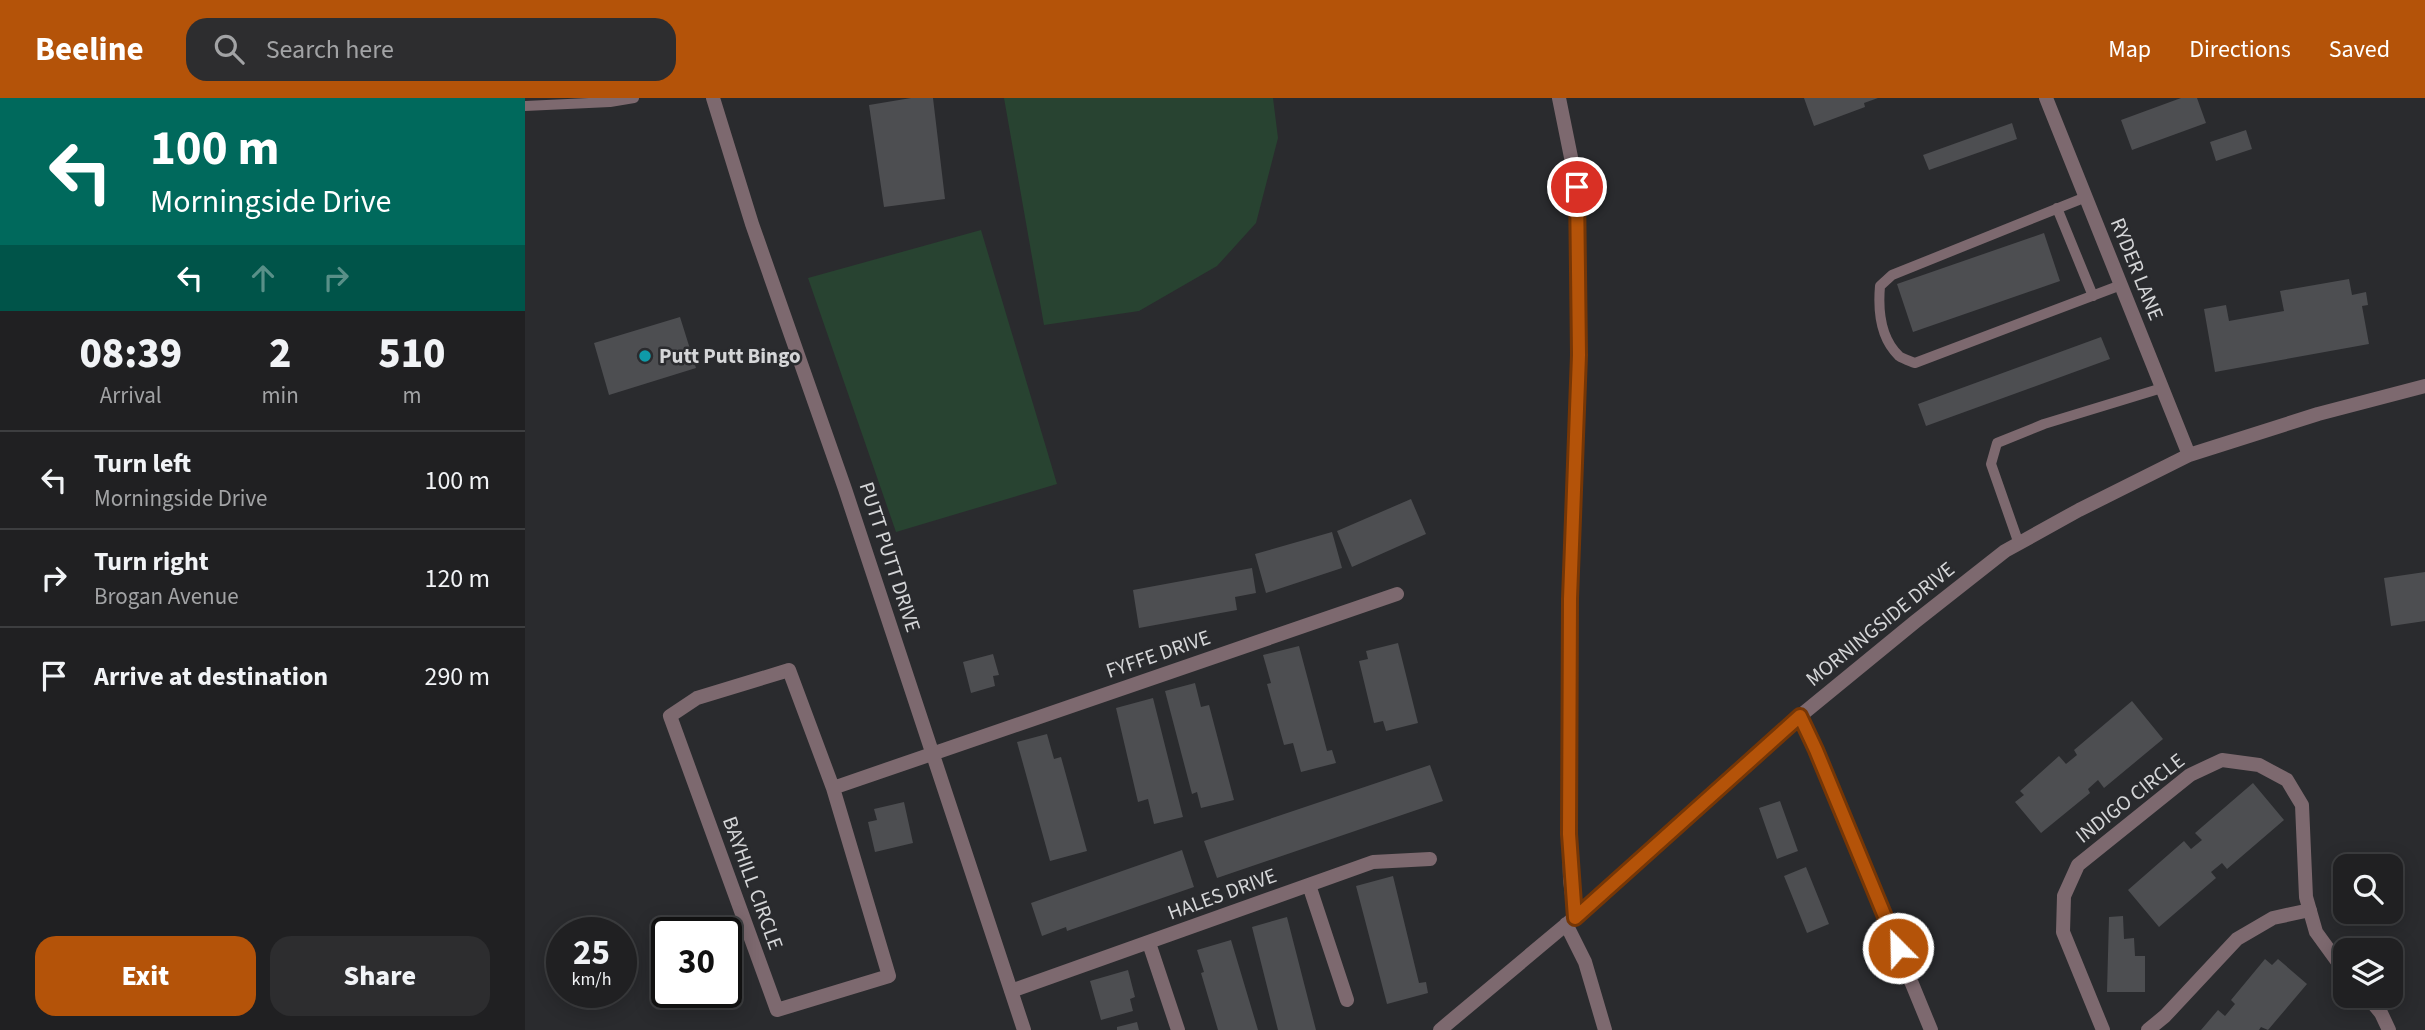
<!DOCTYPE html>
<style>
body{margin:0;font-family:"Source Sans 3",sans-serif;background:#2d2d2f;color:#f1f3f6;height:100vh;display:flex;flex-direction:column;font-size:26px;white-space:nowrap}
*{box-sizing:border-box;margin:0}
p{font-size:23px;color:#a2a3a5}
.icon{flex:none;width:38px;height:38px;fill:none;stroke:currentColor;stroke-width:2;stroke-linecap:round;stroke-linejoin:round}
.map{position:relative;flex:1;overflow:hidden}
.side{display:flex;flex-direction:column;background:#202022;width:525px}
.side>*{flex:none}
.banner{background:#00695c;color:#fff;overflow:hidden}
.fabs{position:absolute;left:1808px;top:756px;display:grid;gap:14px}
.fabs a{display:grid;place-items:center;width:70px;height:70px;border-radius:14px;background:#202022;box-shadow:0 4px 18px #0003,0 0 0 2px #3d3e40;font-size:35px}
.speed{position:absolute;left:21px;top:819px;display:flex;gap:14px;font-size:35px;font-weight:700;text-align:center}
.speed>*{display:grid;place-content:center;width:91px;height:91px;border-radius:50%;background:#202022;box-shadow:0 4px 18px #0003,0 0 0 2px #3d3e40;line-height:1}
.speed small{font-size:18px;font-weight:400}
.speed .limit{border:4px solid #111;border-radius:10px;background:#fff;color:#111}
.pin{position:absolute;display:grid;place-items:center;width:60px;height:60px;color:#fff;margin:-30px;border:4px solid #fff;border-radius:50%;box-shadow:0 2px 7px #0007}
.me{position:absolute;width:77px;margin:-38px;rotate:337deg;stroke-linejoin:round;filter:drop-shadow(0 0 5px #0008)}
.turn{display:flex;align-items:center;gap:24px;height:147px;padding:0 35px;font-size:32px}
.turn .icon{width:91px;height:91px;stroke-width:2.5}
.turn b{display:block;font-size:49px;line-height:60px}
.lanes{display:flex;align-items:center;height:66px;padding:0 35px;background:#0003;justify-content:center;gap:35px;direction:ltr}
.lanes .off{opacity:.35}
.eta{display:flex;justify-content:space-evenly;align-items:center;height:119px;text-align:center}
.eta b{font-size:42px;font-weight:800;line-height:49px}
.action{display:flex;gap:14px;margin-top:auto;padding:14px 35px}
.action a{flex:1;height:80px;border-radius:21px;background:#b45309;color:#fff;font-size:28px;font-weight:800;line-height:80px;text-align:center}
.action a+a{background:#2d2d2f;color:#f1f3f6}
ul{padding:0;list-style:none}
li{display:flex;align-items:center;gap:21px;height:98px;padding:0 35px;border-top:2px solid #3d3e40}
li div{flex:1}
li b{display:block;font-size:26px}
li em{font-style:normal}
header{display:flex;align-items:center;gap:42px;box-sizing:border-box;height:98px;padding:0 35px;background:#b45309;color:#fff}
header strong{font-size:33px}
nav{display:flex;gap:38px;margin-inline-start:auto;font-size:24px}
.search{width:490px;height:63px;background:#2d2d2f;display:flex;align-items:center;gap:18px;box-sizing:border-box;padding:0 24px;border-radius:21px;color:#a2a3a5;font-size:26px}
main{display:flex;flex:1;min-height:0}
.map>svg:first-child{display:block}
.green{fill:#284331}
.building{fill:#4d4e51}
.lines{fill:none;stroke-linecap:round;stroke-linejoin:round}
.lane{stroke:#7d696f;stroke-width:10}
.street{stroke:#7d696f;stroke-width:14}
.route-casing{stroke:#753606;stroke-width:18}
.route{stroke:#b45309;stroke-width:12}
.culture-dot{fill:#0f9aa8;stroke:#2a2b2e;stroke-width:2.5}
.labels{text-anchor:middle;stroke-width:5;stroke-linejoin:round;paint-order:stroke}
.street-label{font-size:21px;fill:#d5d6d8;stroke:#2a2b2e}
.poi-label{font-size:21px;font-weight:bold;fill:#d5d6d8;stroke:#2a2b2e;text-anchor:start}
</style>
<header>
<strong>Beeline</strong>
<div class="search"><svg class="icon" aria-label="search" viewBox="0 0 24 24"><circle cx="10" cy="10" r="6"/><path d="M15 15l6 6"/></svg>Search here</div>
<nav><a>Map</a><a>Directions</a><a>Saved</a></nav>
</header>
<main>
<section class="side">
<div class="banner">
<div class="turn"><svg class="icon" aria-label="left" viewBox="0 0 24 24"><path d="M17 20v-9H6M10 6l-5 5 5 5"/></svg><div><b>100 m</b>Morningside Drive</div></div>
<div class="lanes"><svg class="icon" aria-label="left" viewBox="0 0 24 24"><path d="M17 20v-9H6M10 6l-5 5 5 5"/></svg><svg class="icon off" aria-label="ahead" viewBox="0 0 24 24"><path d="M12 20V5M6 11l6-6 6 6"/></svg><svg class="icon off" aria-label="right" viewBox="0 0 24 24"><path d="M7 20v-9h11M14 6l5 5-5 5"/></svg></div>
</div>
<div class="eta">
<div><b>08:39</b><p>Arrival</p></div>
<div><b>2</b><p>min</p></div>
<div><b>510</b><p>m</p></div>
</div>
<ul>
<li><svg class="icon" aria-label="left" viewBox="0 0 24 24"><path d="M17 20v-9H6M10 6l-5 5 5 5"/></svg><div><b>Turn left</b><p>Morningside Drive</p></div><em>100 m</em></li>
<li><svg class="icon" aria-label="right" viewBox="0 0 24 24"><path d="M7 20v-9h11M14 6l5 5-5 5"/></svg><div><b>Turn right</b><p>Brogan Avenue</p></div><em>120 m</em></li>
<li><svg class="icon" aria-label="arrive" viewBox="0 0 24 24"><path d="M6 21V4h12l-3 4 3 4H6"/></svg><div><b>Arrive at destination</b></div><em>290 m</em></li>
</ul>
<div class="action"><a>Exit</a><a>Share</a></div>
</section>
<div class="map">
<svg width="1900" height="932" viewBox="0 0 1900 932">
<rect width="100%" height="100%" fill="#2a2b2e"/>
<!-- green -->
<path class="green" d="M 479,0 L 748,0 L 753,40 L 731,125 L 692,168 L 614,213 L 519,227 Z
M 456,132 L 532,386 L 371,434 L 283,180 Z"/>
<!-- building -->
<path class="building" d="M 386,0 L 408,0 L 420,101 L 359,109 L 344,7 Z
M 1279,0 L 1353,0 L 1339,5 L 1340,9 L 1289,28 Z
M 1656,0 L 1672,0 L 1681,25 L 1607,52 L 1596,22 Z
M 1487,25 L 1492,41 L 1404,72 L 1398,57 Z
M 1721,32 L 1727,51 L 1691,63 L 1685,44 Z
M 1519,135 L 1535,183 L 1388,234 L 1372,186 Z
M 1824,181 L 1827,197 L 1841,194 L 1843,207 L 1837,208 L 1844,246 L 1690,274 L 1679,211 L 1701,207 L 1704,223 L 1759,213 L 1755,193 Z
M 155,219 L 171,270 L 84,297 L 69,245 Z
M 1576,239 L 1585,261 L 1401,328 L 1393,306 Z
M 886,401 L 901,436 L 827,469 L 812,433 Z
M 807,434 L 817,470 L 741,495 L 730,456 Z
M 727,470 L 731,495 L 710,499 L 712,512 L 614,530 L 608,492 Z
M 1900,474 L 1900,523 L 1866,528 L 1859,480 Z
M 873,545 L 893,625 L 861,633 L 858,623 L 849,625 L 834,563 L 843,561 L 841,553 Z
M 774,548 L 802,653 L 807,652 L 811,665 L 776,674 L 768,645 L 759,647 L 742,586 L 746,585 L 738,557 Z
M 468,556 L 474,577 L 468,578 L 470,588 L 446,595 L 438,564 Z
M 670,585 L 676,609 L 684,607 L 709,702 L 676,710 L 672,694 L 667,696 L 640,593 Z
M 628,600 L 658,719 L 629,726 L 623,701 L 613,704 L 591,610 Z
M 1607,603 L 1638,641 L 1579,690 L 1573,682 L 1563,691 L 1565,695 L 1516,735 L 1490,704 L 1499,697 L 1495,693 L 1534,658 L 1541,666 L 1552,657 L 1549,652 Z
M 522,636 L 529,661 L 536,659 L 562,753 L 525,763 L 492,644 Z
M 905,667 L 918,703 L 692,780 L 679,743 Z
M 1728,685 L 1759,722 L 1702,771 L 1697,765 L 1686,774 L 1691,780 L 1634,829 L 1603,792 L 1659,743 L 1666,751 L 1677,742 L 1670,735 Z
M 1255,703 L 1273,753 L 1252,761 L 1234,710 Z
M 379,704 L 388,745 L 350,754 L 343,724 L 352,722 L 349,711 Z
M 657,752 L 669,789 L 542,833 L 541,829 L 517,838 L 506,805 Z
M 1281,769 L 1304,826 L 1282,835 L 1259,778 Z
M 868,778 L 894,885 L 901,884 L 903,895 L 862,906 L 831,788 Z
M 1598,818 L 1599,841 L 1609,840 L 1610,858 L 1620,858 L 1620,894 L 1582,894 L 1584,819 Z
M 762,819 L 791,932 L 753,932 L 727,829 Z
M 706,842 L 733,932 L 693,932 L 676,875 L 679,874 L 672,852 Z
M 1740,861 L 1747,867 L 1753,861 L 1782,886 L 1743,932 L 1736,929 L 1734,932 L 1676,932 L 1693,912 L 1700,918 L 1710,906 L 1706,902 Z
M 603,872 L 610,899 L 605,901 L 608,913 L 576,922 L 565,883 Z
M 612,924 L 614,932 L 592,932 L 592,929 Z"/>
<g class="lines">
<!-- lane -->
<path class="lane" d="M 0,8 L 85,4 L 109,0
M 1561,99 L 1367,177 L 1355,188 C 1353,211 1355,240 1374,258 C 1378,261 1385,263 1390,265 L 1596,187
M 1532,110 L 1568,198
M 1494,446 L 1466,366 L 1472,345 L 1519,326 L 1637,290"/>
<!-- street -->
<path class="street" d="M 188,0 L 227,126 L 320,391 L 499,932
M 1034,0 L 1052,89 L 1054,257 L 1045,501 L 1044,736 L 1045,782 L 1050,819
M 1521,0 L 1664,357
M 1275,618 L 1291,652 L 1406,932
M 308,690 L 264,572 L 172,600 L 145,618 L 252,912 L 364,878 L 308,690 L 872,496
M 784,787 L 822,902
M 1041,826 L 1060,864 L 1080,932
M 624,845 L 653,932
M 486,893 L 848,764 L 905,761
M 1842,898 L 1856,915 L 1864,932
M 915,932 L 1050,819 L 1275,618 L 1391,523 L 1480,453 L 1554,412 L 1664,357 L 1793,316 L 1900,288
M 1578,932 L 1538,834 L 1539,798 L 1553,767 L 1665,677 L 1697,662 L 1734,667 L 1762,682 L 1777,707 L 1781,799 L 1791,834 L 1820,874
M 1623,932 L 1640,918 L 1712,841 L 1748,820 L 1785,812"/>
</g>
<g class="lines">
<defs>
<path id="route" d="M 1052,89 L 1054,257 L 1045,501 L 1044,736 L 1050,820 L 1275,618 L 1291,652 L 1373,850"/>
</defs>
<!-- route casing -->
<use href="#route" class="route-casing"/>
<!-- route -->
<use href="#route" class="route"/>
</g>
<!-- markers -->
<circle class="culture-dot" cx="120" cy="258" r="7"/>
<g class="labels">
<!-- street labels -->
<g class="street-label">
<text transform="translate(1612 171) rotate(68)" y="7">RYDER LANE</text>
<text transform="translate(365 459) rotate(72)" y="7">PUTT PUTT DRIVE</text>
<text transform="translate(1355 526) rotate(-39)" y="7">MORNINGSIDE DRIVE</text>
<text transform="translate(633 556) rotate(-19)" y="7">FYFFE DRIVE</text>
<text transform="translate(1605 700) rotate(-38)" y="7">INDIGO CIRCLE</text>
<text transform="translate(228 785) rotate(70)" y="7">BAYHILL CIRCLE</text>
<text transform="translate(697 796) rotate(-20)" y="7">HALES DRIVE</text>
</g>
<!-- poi labels -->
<g class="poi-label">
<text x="134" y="265">Putt Putt Bingo</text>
</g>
</g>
</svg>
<div class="fabs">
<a><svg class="icon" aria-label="search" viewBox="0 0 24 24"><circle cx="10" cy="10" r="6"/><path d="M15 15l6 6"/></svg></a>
<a><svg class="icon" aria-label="layers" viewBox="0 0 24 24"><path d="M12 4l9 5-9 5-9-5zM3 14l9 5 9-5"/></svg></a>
</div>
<div class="speed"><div>25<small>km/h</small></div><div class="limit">30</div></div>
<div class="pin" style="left:1052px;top:89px;background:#d93025"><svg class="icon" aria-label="arrive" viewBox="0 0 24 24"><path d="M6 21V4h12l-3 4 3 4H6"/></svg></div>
<svg class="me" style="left:1373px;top:850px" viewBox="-20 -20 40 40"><circle r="17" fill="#b45309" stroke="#fff" stroke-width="3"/><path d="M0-11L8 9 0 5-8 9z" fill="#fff"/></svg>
</div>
</main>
